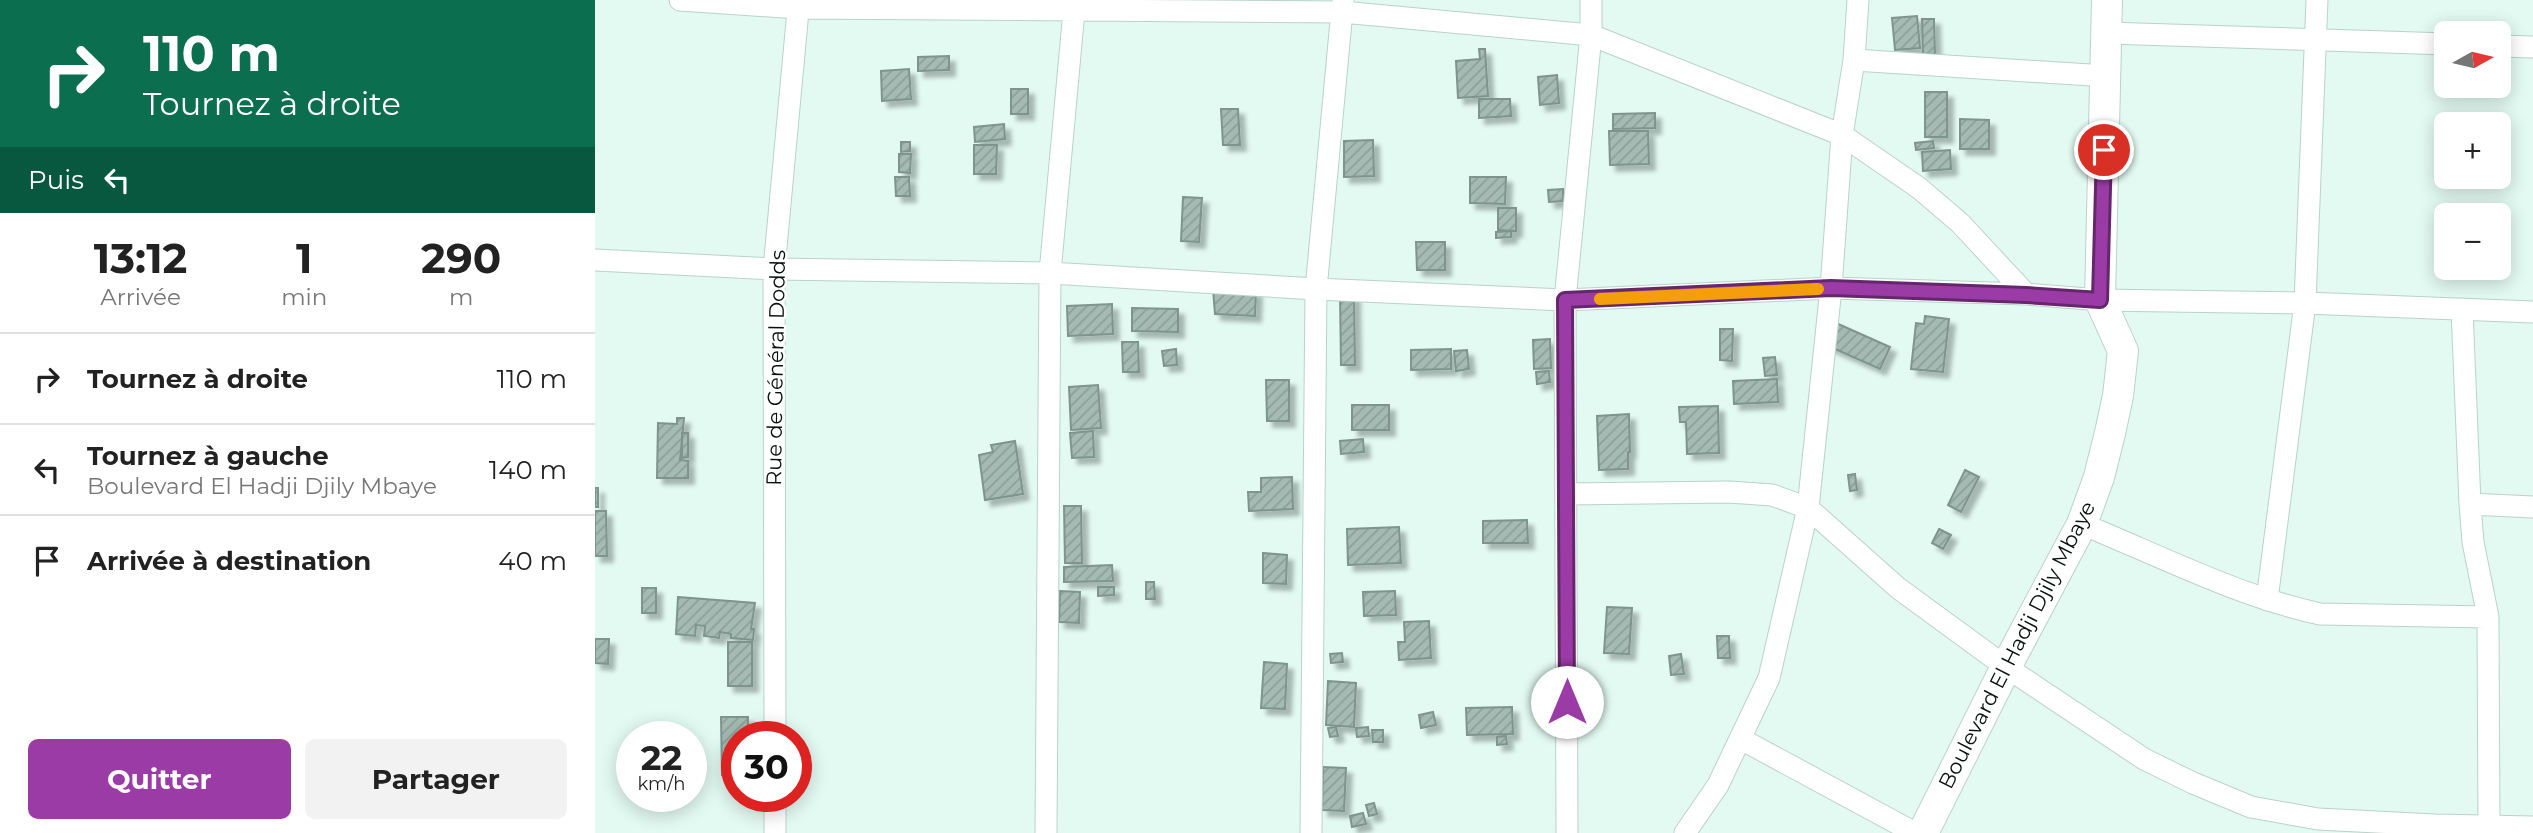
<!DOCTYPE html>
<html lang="fr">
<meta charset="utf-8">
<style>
body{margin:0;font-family:Montserrat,sans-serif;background:#f2f2f2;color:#222;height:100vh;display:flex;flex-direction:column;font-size:26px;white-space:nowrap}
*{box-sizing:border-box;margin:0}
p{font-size:23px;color:#767676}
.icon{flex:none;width:38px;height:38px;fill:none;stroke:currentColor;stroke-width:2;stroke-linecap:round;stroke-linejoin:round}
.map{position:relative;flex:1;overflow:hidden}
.panel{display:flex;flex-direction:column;background:#fff;width:595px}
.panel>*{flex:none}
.hud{background:#0b6e4f;color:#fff;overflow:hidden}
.needle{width:46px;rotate:82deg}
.buttons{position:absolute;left:1839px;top:21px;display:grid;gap:14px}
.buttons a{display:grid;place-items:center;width:77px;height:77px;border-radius:10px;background:#fff;box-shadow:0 4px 18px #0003;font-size:35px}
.speed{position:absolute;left:21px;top:721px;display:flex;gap:14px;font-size:35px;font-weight:700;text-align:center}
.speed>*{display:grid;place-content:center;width:91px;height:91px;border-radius:50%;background:#fff;box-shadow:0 4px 18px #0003;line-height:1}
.speed small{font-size:18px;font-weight:400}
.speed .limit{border:10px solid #d22;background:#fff;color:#111}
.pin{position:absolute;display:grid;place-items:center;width:60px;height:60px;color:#fff;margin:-30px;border:4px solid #fff;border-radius:50%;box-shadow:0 2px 7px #0007}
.me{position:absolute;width:77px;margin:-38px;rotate:0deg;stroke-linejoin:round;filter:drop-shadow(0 0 5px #0008)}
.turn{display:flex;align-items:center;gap:24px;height:147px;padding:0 28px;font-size:32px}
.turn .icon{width:91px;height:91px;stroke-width:2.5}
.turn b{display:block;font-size:49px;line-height:60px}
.then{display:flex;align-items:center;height:66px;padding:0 28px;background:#0003;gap:14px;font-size:26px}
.eta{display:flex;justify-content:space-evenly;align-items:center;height:119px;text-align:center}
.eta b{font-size:42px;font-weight:700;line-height:49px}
.cta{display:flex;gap:14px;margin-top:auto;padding:14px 28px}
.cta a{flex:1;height:80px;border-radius:10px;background:#9b3ca6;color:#fff;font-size:28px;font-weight:700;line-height:80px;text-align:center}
.cta a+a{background:#f2f2f2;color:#222}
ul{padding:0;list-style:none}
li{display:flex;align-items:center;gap:21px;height:91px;padding:0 28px;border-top:2px solid #e0e0e0}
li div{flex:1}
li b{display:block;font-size:26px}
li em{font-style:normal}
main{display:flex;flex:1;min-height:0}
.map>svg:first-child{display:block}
.building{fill:url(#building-hatch);stroke:#7e958e;stroke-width:2;filter:url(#shadow)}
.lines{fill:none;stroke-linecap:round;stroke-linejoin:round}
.street-casing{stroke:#bad2ca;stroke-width:23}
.secondary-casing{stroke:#bad2ca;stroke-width:32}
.street{stroke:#fff;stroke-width:21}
.secondary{stroke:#fff;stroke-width:30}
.route-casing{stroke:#65276c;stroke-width:18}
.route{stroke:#9b3ca6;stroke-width:12}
.slow{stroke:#f59e0b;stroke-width:12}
.labels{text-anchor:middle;stroke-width:5;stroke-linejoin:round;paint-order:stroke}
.street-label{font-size:21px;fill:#08100e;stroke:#fff}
</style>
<main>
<section class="panel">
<div class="hud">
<div class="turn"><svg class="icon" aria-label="right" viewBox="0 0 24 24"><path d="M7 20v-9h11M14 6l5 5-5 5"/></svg><div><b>110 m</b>Tournez à droite</div></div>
<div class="then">Puis<svg class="icon" aria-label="left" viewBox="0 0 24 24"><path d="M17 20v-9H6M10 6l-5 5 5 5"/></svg></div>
</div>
<div class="eta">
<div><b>13:12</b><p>Arrivée</p></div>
<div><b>1</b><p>min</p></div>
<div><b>290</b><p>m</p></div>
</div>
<ul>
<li><svg class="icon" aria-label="right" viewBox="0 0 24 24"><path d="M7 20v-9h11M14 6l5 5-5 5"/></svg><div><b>Tournez à droite</b></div><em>110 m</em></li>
<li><svg class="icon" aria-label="left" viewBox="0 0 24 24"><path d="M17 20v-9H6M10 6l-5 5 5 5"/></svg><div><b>Tournez à gauche</b><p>Boulevard El Hadji Djily Mbaye</p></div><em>140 m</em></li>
<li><svg class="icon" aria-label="arrive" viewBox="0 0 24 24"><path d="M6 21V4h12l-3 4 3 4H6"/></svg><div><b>Arrivée à destination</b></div><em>40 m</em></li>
</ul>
<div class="cta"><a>Quitter</a><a>Partager</a></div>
</section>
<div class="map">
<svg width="1938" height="833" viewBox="0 0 1938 833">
<defs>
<pattern id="building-hatch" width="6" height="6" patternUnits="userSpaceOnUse" patternTransform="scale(1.75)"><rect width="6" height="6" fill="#a3bbb3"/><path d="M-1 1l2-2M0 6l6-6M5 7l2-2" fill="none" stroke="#8ba099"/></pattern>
<filter id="shadow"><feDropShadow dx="6" dy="6" stdDeviation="2" flood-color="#0004"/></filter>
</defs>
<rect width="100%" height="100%" fill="#e2faf2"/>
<!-- building -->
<path class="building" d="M 1322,16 L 1325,48 L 1300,50 L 1297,18 Z
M 1327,19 L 1339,19 L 1340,54 L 1328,54 Z
M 884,49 L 890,49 L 893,96 L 863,98 L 861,61 L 885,59 Z
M 354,56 L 354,70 L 323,71 L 323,57 Z
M 314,69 L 316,99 L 287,101 L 286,71 Z
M 962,75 L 964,103 L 945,105 L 943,77 Z
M 416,89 L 433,89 L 433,114 L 416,114 Z
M 1330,92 L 1352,92 L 1352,137 L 1330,137 Z
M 884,99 L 915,99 L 916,116 L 884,118 Z
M 626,109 L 643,109 L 645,145 L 628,145 Z
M 1060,113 L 1060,128 L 1018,129 L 1018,114 Z
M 1365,119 L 1394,120 L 1394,149 L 1365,149 Z
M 409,124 L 410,139 L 380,142 L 379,127 Z
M 1014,131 L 1053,131 L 1054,164 L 1015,165 Z
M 778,140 L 779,176 L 749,177 L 749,141 Z
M 1338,141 L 1339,148 L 1321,150 L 1320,143 Z
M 306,142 L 315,142 L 315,151 L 306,152 Z
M 379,145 L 402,145 L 401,174 L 379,174 Z
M 1355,150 L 1356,169 L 1328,171 L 1327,152 Z
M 304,154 L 316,154 L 315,173 L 304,172 Z
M 300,177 L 314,177 L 315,196 L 301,196 Z
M 875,177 L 911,177 L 910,204 L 875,203 Z
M 968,189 L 968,201 L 954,202 L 953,190 Z
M 588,197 L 607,198 L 604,242 L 586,241 Z
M 903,208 L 921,208 L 921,231 L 903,230 Z
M 916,231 L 916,237 L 901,238 L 901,232 Z
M 821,242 L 850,242 L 850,270 L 822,270 Z
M 618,289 L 661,291 L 660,316 L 620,314 Z
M 745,295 L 759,295 L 760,365 L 746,365 Z
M 517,304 L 518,334 L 473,336 L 472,306 Z
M 537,308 L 583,309 L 583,332 L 537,331 Z
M 1330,316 L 1354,319 L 1348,372 L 1316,369 L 1321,323 L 1329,324 Z
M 1241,323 L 1295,347 L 1285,369 L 1231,345 Z
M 1125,329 L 1138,329 L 1137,361 L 1125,360 Z
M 955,339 L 956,368 L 939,369 L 938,340 Z
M 527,342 L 543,342 L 544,372 L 528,372 Z
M 581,349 L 582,365 L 569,366 L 567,351 Z
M 856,349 L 856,369 L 816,370 L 816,350 Z
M 872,350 L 874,369 L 861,371 L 859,351 Z
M 1180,357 L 1182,375 L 1170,376 L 1168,358 Z
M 954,371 L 955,382 L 942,384 L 941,372 Z
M 1182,379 L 1183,402 L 1139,404 L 1138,381 Z
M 671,380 L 694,380 L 694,421 L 672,421 Z
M 503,385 L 506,428 L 476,430 L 474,387 Z
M 757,405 L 794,405 L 794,430 L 757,430 Z
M 1123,406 L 1124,453 L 1092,454 L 1091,422 L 1085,422 L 1084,407 Z
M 1034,414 L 1035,452 L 1033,452 L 1033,469 L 1004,470 L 1002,416 Z
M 82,418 L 89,418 L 85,460 L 93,461 L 93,478 L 62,478 L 63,423 L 82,424 Z
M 498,431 L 499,457 L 477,458 L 475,433 Z
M 87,433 L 93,433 L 93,457 L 87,458 Z
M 768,439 L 769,452 L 746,454 L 745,441 Z
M 420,441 L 428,494 L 390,500 L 384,455 L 398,452 L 396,445 Z
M 1370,470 L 1384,477 L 1366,512 L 1353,505 Z
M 1260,474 L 1262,490 L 1255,491 L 1253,475 Z
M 697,477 L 698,509 L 654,511 L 653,492 L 666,492 L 666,478 Z
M 0,488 L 3,488 L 3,507 L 0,507 Z
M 469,506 L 486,506 L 487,563 L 470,563 Z
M 0,511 L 11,511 L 12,556 L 0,556 Z
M 932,520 L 933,543 L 888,543 L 888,521 Z
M 804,527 L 806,563 L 753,565 L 752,529 Z
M 1344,529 L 1356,535 L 1348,549 L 1337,543 Z
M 668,553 L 692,555 L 691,584 L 668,583 Z
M 517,565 L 518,581 L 469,582 L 469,567 Z
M 551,582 L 559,582 L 560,599 L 551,599 Z
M 503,587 L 519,587 L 519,595 L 503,596 Z
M 47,588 L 61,588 L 61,613 L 47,613 Z
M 465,591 L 485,592 L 484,623 L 464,622 Z
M 800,591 L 801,615 L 769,616 L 768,592 Z
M 83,597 L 160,603 L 156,629 L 159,629 L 158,640 L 136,638 L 136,634 L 125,632 L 124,638 L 109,636 L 110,626 L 101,625 L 100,636 L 81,634 Z
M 1012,607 L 1037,608 L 1034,654 L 1009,653 Z
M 834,621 L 836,658 L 804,660 L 803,642 L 810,642 L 809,622 Z
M 1122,636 L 1134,636 L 1135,658 L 1123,658 Z
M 0,639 L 14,639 L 13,664 L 0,663 Z
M 133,642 L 157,642 L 157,686 L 133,686 Z
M 747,653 L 748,662 L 736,663 L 735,654 Z
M 1086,654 L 1089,674 L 1076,675 L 1074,656 Z
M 669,662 L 692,664 L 690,709 L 666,708 Z
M 733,681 L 761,683 L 759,727 L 731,725 Z
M 917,707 L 918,734 L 872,735 L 871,708 Z
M 838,712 L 841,725 L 826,728 L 824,715 Z
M 126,717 L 153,717 L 153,737 L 142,737 L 142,775 L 127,775 Z
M 741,727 L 743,736 L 735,737 L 733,728 Z
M 773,727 L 774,736 L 762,737 L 761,728 Z
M 777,730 L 788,730 L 788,742 L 778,742 Z
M 911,736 L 912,744 L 902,745 L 902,737 Z
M 728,767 L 751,768 L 749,811 L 727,810 Z
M 779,803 L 782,814 L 774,816 L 771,805 Z
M 768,813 L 771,824 L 757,827 L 755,816 Z"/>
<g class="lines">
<defs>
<path id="street" d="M 85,0 L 204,8 L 747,12 L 996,35 L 1247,135 L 1324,188 L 1365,223 L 1431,294
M 1512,33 L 1852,44
M 1904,46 L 1938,47
M 1259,60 L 1511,76
M 0,260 L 179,269 L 455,273 L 721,289 L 970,300 L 1236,288 L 1431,294 L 1505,300 L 1710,303 L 1938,312
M 1867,309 L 1875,504
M 972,494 L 1134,492 L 1177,495 L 1213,508 L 1303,588 L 1411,667 L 1549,759 L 1598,783 L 1656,807 L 1723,819 L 1840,825 L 1938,827
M 1487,524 C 1565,556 1643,596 1725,614 L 1893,617
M 1672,600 L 1710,303 L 1722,0
M 180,737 L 179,269 L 204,0
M 1146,739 L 1320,833
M 180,796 L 180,833
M 451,833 L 455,273 L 480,0
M 716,833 L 721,289 L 748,0
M 972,833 L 970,300 L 996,35 L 996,0
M 1090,833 L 1123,785 L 1174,678 L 1213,508 L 1236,288 L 1247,135 L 1259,60 L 1263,0
M 1894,833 L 1893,617 L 1878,542 L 1875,504 L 1938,507"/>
<path id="secondary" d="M 1328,833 L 1411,667 L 1487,524 L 1504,477 L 1515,433 L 1523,396 L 1528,351 L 1505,300 L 1512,0"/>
</defs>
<!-- street casing -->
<use href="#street" class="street-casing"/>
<!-- secondary casing -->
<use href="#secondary" class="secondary-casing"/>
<!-- street -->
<use href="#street" class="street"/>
<!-- secondary -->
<use href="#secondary" class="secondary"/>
</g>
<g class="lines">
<defs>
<path id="route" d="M 972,702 L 970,300 L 1236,288 L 1431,295 L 1505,300 L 1509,150"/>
</defs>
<!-- route casing -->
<use href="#route" class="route-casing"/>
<!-- route -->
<use href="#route" class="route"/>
<!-- slow -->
<path class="slow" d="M 1005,299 L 1223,289"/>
</g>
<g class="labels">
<!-- street labels -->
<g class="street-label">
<text transform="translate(181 368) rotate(-89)" y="7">Rue de Général Dodds</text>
<text transform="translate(1422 645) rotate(-63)" y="7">Boulevard El Hadji Djily Mbaye</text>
</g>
</g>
</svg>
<div class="buttons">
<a><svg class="needle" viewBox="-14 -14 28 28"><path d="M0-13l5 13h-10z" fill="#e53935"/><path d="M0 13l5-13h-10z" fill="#767676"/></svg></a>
<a>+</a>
<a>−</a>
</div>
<div class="speed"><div>22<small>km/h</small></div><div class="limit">30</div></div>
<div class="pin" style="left:1509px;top:150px;background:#d93025"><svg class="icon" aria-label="arrive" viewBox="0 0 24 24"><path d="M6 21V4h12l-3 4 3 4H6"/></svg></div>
<svg class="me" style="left:972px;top:702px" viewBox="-20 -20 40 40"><circle r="19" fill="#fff"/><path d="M0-13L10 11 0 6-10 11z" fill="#9b3ca6"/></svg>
</div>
</main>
